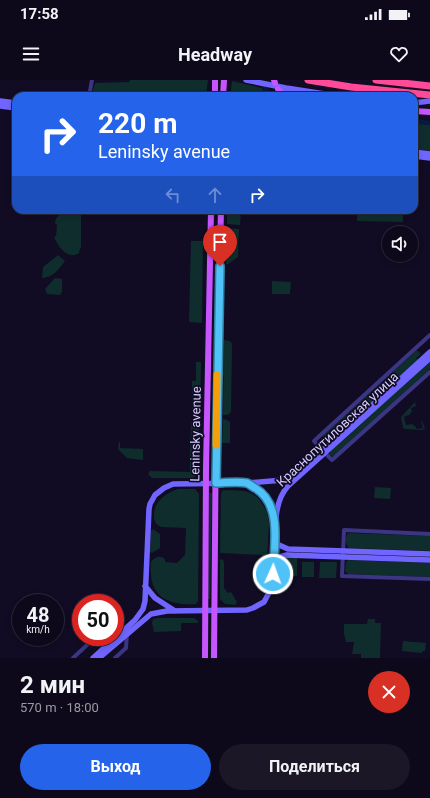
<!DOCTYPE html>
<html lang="ru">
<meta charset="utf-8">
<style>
body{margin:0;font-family:Roboto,sans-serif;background:#1b1727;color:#f1f3f6;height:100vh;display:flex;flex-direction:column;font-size:15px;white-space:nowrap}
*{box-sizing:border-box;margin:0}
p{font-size:13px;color:#9a9aa2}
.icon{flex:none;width:22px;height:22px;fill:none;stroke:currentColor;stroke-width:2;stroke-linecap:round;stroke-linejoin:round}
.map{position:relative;height:578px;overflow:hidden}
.details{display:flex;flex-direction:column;background:#0d091a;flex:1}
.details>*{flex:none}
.banner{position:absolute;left:12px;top:12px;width:406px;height:122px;border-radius:12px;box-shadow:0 2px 6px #0003,0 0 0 1px #2d2a39;background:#2563eb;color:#fff;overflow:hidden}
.buttons{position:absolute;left:382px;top:146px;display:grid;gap:8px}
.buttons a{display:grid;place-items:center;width:36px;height:36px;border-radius:50%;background:#0d091a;box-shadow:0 2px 6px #0003,0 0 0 1px #2d2a39;font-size:20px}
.speed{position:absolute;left:12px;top:514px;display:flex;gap:8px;font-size:20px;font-weight:700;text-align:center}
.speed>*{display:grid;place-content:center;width:52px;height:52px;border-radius:50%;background:#0d091a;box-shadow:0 2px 6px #0003,0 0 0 1px #2d2a39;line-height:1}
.speed small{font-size:10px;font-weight:400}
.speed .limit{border:6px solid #d22;background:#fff;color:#111}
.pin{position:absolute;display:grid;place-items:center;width:34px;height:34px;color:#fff;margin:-41px -17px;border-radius:50% 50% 50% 0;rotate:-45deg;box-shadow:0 0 4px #0007}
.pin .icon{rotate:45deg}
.me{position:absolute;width:44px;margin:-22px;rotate:2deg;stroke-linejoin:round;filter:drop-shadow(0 0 3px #0008)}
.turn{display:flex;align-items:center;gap:14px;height:84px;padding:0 20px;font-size:18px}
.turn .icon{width:52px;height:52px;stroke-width:2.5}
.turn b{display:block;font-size:28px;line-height:34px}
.lanes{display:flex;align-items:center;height:38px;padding:0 20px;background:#0003;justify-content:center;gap:20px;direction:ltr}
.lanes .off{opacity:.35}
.round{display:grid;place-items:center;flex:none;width:42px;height:42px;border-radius:21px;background:#1b1727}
.headline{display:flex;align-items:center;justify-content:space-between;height:68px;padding:0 20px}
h1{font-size:24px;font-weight:700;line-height:30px}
.action{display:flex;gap:8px;margin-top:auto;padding:8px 20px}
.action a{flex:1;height:46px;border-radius:24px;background:#2563eb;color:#fff;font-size:16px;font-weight:700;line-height:46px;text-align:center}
.action a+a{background:#1b1727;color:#f1f3f6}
.status{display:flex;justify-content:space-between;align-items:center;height:28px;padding:0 20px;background:#0d091a;direction:ltr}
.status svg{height:11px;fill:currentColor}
header{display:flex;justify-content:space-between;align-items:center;height:52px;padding:0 20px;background:#0d091a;font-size:18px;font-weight:700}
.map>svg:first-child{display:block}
.green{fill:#0f2d2d}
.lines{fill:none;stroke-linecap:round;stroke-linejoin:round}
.canal{stroke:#071a41;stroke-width:4.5}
.street{stroke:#3b3584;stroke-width:4}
.secondary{stroke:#7065ff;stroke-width:5.5}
.primary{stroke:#c755ff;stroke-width:6}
.highway{stroke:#ff4999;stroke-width:7}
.route-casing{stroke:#337fa1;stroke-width:10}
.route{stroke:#4fc3f7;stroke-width:7}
.slow{stroke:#f59e0b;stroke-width:7}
.labels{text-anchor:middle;stroke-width:3.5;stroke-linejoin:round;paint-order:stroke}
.street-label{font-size:13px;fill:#d6ceff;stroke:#110c23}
</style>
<div class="status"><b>17:58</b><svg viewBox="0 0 49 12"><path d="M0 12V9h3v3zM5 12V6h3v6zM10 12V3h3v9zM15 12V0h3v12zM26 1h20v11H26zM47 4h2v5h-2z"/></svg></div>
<header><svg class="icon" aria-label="menu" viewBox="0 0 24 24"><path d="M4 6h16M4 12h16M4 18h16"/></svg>Headway<svg class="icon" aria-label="heart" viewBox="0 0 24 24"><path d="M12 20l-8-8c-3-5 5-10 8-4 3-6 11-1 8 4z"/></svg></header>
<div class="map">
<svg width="430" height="578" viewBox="0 0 430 578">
<rect width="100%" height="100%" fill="#110c23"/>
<!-- green -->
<path class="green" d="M 130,0 L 208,0 L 206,16 L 91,16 L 95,3 L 129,2 Z
M 232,1 L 262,8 L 265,14 L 268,16 L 230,16 Z
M 414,43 L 430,45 L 430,71 L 414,69 Z
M 68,130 L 80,130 L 81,132 L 81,167 L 79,171 L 80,172 C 69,182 58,167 54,157 L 56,156 L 57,145 L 55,143 C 55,136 62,133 68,130 Z
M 227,130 L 241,130 L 240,145 L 227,144 Z
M 357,130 L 403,130 L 403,142 L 357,141 Z
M 227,148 L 239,149 L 238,177 L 228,184 L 226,184 Z
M 191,161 L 203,161 L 202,243 L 189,242 Z
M 58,175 L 65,181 C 58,190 54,197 42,198 L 43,187 Z
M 55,198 L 62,199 L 62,212 L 60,215 L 47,214 L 45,209 Z
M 272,201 L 291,202 L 290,214 L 272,214 Z
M 224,260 L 230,261 L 232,264 L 231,331 C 230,335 227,335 223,335 Z
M 417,270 L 421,274 L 416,278 L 418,280 L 342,349 L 340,347 L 326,360 L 322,356 Z
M 430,281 L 430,289 L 337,374 L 333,376 L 330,375 L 330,372 Z
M 196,282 L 201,282 L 200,333 L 193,333 L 192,331 L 192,301 L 196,301 Z
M 415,322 L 416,326 L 411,328 L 412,332 L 410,333 L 410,335 L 405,336 L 404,338 L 406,345 L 413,344 L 414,346 L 415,346 L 417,349 L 423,348 L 421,341 L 422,341 L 425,348 L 422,350 L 405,349 L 403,348 L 401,337 Z
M 196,339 L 199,342 L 199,379 L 190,378 L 191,342 Z
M 223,339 L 227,340 L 230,342 L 230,363 L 222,363 Z
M 119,362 L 120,362 L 120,368 L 143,369 L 143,380 L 127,378 L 118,369 Z
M 190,382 L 198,382 L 198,390 L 200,390 L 196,396 L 193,398 L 152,398 L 148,394 L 150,391 L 190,392 Z
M 375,407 L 391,408 L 390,419 L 374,418 Z
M 178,409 L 195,409 L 199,414 L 198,521 L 196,524 C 164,526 148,514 151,482 C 155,477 160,475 165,479 L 165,482 L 177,483 L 185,475 L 186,448 L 161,447 C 155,444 154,441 154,435 C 154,421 166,413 178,409 Z
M 223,410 C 238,411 252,408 261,422 C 266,428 268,434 269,443 L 266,497 L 263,497 L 262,495 L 262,475 L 220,473 L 221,413 Z
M 209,413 L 212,413 L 210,519 L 208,519 Z
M 153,449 L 160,454 L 160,468 L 152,473 L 150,472 L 151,451 Z
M 348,453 L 430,456 L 430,471 L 349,468 C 345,464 345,457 348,453 Z
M 285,477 L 297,478 L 297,496 L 279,496 L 280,481 Z
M 221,479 L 223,480 L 224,482 L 224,508 L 228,513 L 231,512 L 237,522 L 235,525 L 225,524 L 220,519 L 220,480 Z
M 348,480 L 430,483 L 430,497 L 348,494 L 345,491 L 346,482 Z
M 302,482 L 314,482 L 314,497 L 302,497 Z
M 320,482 L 337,482 L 336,498 L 319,498 Z
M 158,538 L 194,538 L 198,541 L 198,543 L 181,543 L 181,551 L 154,552 L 152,543 L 153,539 Z
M 368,539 L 375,539 L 375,543 L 381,543 L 380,578 L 361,578 L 361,574 L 352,574 L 354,562 L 346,562 L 344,554 L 344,544 L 367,544 Z
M 403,561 L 426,563 L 425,571 L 422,571 L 422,573 L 402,571 Z"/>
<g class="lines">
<!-- canal -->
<path class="canal" d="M 262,3 L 270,16
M 414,41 L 430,43"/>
<!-- street -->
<path class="street" d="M 89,16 L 92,0
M 322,370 L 314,361 L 430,255
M 325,373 L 332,380 L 430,292
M 430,454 L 344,450 L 342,496 L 430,499
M 73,578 L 87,565
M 115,578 L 126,568 L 127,553"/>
<!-- secondary -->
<path class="secondary" d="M 246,0 L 286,8 L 338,16
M 286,10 L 294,16
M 0,21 L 16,23
M 414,23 L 430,21
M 0,26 L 16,28
M 414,72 L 430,74
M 414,76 L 430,78
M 276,438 C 277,426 280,415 288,406 L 430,278
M 274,461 L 279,465 L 288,469 L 430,474
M 274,486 L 279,477 L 287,475 L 430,480
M 145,506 L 155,518 L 175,531
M 93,578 L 135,540 L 143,529 L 145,521 L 149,429 L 150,424 L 155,415 L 164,408 L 173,404 L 247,403 L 283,400 L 298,390 L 333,361 L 430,272
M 99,578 L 151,534 L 167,531 L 247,530 L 253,528 L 264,522 L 271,509 L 273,500 C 273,487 274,475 274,462 C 275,435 274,419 248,404"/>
<!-- primary -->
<path class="primary" d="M 274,0 L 275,3
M 278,9 L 285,16
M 215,16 L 215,0
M 223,16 L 224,0
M 414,31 L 430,32
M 205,578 L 206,389 L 211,130
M 214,578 L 216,337 L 221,130"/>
<!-- highway -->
<path class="highway" d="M 308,0 L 351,7 L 430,15
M 376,0 L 430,6"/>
</g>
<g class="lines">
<defs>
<path id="route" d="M 220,186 L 216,403 C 225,403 237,401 247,403 C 249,404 252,406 255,408 C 283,424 274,467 273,494"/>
</defs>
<!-- route casing -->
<use href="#route" class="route-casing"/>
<!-- route -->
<use href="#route" class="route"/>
<!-- slow -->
<path class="slow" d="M 216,365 L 217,295"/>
</g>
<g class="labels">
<!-- street labels -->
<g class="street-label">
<text transform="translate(337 349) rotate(-43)" y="5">Краснопутиловская улица</text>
<text transform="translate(195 354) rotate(-89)" y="5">Leninsky avenue</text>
</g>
</g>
</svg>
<div class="buttons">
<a><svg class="icon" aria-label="sound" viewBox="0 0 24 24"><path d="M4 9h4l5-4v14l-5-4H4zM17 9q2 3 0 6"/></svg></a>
</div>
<div class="speed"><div>48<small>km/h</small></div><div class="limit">50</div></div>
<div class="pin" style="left:220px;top:186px;background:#d93025"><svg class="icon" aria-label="arrive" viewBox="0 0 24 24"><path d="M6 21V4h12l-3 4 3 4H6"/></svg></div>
<svg class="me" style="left:273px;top:494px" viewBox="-20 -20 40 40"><circle r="17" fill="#4fc3f7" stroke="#fff" stroke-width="3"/><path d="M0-11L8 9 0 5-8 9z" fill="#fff"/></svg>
<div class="banner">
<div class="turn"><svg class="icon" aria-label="right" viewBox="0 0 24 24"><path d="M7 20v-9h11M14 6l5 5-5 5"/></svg><div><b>220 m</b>Leninsky avenue</div></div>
<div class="lanes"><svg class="icon off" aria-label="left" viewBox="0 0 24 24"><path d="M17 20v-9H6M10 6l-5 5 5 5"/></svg><svg class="icon off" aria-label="ahead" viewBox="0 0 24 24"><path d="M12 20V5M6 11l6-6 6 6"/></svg><svg class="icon" aria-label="right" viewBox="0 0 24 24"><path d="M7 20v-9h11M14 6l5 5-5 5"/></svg></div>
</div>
</div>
<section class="details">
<div class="headline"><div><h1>2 мин</h1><p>570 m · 18:00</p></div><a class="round" style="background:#d93025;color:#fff"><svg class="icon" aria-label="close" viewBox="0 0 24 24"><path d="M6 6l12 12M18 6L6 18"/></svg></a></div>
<div class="action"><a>Выход</a><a>Поделиться</a></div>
</section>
